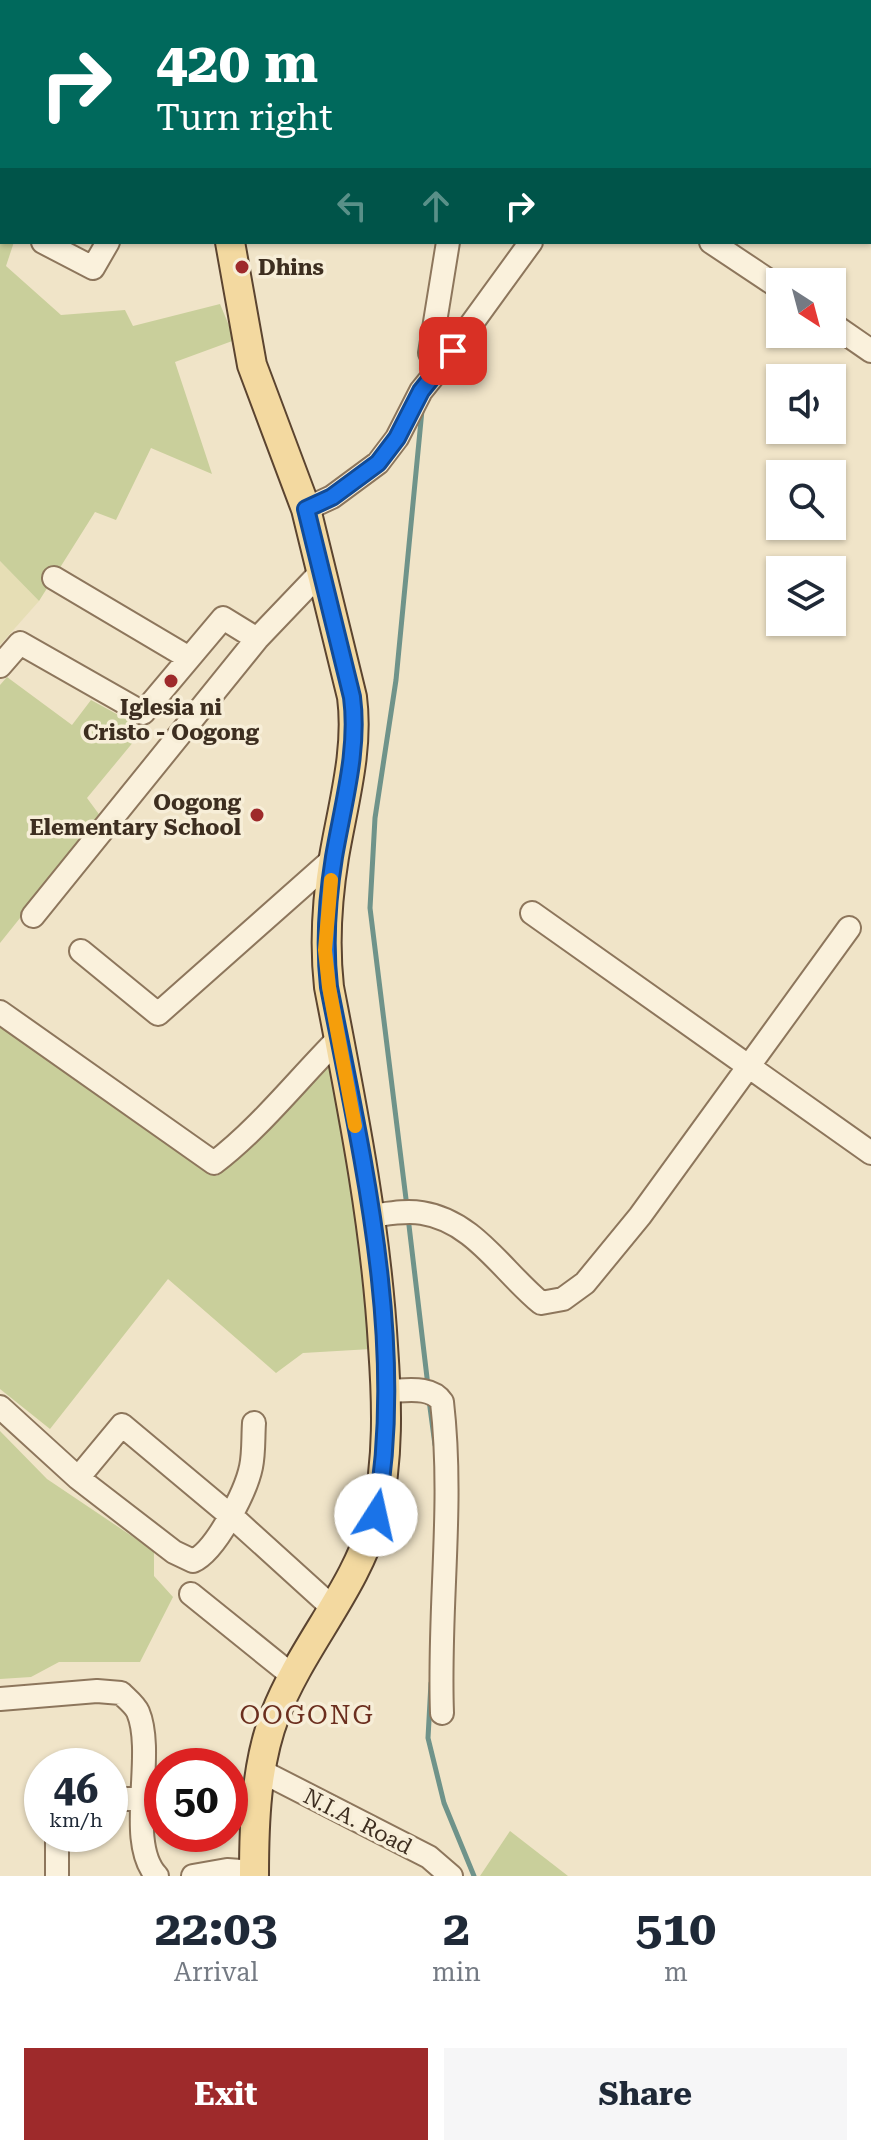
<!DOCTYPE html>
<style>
body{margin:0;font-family:"Roboto Serif",serif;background:#f6f6f7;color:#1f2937;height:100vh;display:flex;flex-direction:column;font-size:30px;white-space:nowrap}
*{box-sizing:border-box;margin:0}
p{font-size:26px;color:#747a83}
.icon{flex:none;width:44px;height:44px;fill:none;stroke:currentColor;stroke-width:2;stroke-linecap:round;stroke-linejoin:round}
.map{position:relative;height:1876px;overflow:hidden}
.panel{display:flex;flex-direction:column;background:#fff;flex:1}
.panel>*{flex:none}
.top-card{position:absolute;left:0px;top:0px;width:872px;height:244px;box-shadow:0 2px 6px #0004;background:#00695c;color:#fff;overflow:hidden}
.needle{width:52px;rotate:144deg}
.controls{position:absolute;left:766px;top:268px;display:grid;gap:16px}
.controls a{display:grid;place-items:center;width:80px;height:80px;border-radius:0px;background:#fff;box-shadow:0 2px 6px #0004;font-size:40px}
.speed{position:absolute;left:24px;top:1748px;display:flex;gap:16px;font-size:40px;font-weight:700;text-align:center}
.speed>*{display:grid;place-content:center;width:104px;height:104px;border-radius:50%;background:#fff;box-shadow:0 2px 6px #0004;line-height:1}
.speed small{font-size:20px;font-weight:400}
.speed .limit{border:12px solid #d22;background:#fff;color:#111}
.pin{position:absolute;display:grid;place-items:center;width:68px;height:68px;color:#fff;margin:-34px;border-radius:16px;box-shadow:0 4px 12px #0006}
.me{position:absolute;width:88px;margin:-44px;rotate:10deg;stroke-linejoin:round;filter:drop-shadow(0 0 6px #0008)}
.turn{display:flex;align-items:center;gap:28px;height:168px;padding:0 24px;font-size:36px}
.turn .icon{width:104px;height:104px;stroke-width:2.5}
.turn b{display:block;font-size:56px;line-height:68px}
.lanes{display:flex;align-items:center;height:76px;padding:0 24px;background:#0003;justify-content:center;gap:40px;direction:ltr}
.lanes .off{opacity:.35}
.eta{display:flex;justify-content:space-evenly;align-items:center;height:136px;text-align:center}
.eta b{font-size:48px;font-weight:700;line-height:56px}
.button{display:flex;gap:16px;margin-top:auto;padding:16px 24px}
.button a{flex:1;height:92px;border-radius:0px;background:#9e2a2b;color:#fff;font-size:32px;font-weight:700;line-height:92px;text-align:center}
.button a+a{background:#f6f6f7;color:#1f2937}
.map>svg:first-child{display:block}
.farmland{fill:#e6deb5}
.green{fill:#c9cf9b}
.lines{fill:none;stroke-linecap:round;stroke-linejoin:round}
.stream{stroke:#6f938a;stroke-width:5}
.minor-casing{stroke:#8d765c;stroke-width:26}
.major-casing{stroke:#5b4430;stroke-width:32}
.minor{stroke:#faf1dc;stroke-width:22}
.major{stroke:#f3d9a0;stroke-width:28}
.route-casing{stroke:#114b97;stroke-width:20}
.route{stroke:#1a73e8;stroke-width:14}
.slow{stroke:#f59e0b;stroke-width:14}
.poi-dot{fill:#9e2a2b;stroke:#f7eed8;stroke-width:3}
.labels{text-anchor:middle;stroke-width:7;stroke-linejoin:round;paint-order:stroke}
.poi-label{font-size:22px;font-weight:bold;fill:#3d2e20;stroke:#f7eed8;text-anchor:start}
.street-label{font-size:22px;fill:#3d2e20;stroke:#f7eed8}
.quarter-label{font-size:26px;letter-spacing:2px;fill:#6b2e1e;stroke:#f7eed8}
</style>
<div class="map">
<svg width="871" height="1876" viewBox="0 0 871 1876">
<rect width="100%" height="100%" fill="#f0e4c8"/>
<!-- farmland -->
<path class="farmland" d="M 0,561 L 39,601 L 0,645 Z"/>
<!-- green -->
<path class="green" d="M 0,0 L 140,0 L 2,2 L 2,185 Z
M 0,231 L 2,242 L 14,242 L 6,266 L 61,315 L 125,310 L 133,326 L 220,304 L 235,340 L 175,362 L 212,474 L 151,448 L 116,520 L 95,512 L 39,601 L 0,561 Z
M 7,677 L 72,725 L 91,700 L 144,729 L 87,798 L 101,817 L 0,943 L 0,685 Z
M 0,1001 L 217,1176 L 329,1062 L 357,1220 L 371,1349 L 303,1353 L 276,1373 L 168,1279 L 50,1429 L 0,1389 Z
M 0,1431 L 47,1479 L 154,1551 L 154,1576 L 173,1597 L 140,1662 L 59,1662 L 31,1677 L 0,1679 Z
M 510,1831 L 568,1876 L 480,1876 Z"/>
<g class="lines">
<!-- stream -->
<path class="stream" d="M 446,2 L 446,0
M 407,1207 L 370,908 L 375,818 L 396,680 L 422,410
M 408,1217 L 428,1386
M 429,1400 L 435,1445
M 431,1683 L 428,1738 L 444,1803 L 474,1876"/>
<defs>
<path id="minor" d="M 461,2 L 461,0
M 870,97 L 871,97
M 0,218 L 2,219
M 43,242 L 93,268 L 108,242
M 448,242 L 430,353 L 438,370 L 531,242
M 711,242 L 780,288
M 832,324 L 871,351
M 306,509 L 332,497 L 378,463 L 397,438 L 421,391 L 438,370
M 54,578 L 189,658
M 0,666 L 20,643 L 143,713 L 223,618 L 257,639
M 532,913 L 871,1153
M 33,916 L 257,639 L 321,572
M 81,951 L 158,1014 L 334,858
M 0,1012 L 214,1163 C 260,1128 298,1079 339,1038
M 371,1216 C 387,1214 405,1210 422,1213 C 474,1221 502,1271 541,1303 L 563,1299 L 585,1283 L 640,1216 L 849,928
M 386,1391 C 405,1391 431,1385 442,1402 C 454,1506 438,1609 442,1713
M 0,1407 L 78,1478 L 174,1552 L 193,1561 C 216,1551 246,1491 251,1467 C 254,1453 253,1437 254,1423
M 78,1478 L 122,1425 L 238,1522 L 334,1609
M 191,1594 L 294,1677
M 0,1699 L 97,1691 L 121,1693 C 127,1699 135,1705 138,1712 C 156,1755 125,1843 157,1876
M 261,1771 L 429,1857 L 451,1876
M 110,1799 L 141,1799
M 57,1876 L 57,1834
M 193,1876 L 227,1870 L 254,1872"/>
<path id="major" d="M 200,0 L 200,2
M 230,242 L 252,365 L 306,509 L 352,697 C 359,750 343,804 334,857 C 327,900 324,942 329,987 C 352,1106 376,1225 383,1346 C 387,1401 389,1460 376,1515 C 357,1588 302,1645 275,1715 C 256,1764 254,1823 254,1876"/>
</defs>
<!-- minor casing -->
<use href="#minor" class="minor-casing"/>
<!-- major casing -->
<use href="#major" class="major-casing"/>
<!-- minor -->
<use href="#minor" class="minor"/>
<!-- major -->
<use href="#major" class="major"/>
</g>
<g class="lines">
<defs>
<path id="route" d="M 376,1515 C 407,1343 362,1156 329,987 C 324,942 327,901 334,857 C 343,804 359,750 352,697 L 306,509 L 332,497 L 378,463 L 397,438 L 421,391 L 453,351"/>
</defs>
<!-- route casing -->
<use href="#route" class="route-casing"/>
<!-- route -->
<use href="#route" class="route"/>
<!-- slow -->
<path class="slow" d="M 331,880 L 325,950 L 329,987 L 355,1126"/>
</g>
<!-- markers -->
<g class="poi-dot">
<circle cx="242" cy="267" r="8"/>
<circle cx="171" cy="681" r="8"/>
<circle cx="257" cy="815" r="8"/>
</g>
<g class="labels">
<!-- poi labels -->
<g class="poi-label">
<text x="258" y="275">Dhins</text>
<text x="171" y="715" text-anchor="middle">Iglesia ni<tspan x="171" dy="25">Cristo - Oogong</tspan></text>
<text x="241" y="810" text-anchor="end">Oogong<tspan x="241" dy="25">Elementary School</tspan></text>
</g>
<!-- street labels -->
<g class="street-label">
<text transform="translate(358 1821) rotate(27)" y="8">N.I.A. Road</text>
</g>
<!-- quarter labels -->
<g class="quarter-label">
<text x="307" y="1724">OOGONG</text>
</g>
</g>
</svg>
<div class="controls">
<a><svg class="needle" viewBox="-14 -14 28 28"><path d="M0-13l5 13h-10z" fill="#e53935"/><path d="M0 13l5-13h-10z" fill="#747a83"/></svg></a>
<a><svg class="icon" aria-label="sound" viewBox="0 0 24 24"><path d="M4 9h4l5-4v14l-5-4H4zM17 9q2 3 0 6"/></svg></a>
<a><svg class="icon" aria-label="search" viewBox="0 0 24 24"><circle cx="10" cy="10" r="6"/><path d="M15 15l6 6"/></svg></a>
<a><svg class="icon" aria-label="layers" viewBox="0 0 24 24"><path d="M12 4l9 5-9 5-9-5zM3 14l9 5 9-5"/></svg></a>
</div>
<div class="speed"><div>46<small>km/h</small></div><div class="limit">50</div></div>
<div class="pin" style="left:453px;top:351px;background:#d93025"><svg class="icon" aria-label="arrive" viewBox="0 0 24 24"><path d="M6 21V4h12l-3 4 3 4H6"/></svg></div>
<svg class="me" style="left:376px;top:1515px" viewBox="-20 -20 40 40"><circle r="19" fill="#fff"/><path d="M0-13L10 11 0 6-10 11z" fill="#1a73e8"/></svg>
<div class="top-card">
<div class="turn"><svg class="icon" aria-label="right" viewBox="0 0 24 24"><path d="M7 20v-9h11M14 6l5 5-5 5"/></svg><div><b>420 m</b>Turn right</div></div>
<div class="lanes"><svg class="icon off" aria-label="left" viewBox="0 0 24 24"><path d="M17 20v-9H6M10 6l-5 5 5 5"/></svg><svg class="icon off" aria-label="ahead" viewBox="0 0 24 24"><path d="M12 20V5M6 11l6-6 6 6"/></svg><svg class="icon" aria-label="right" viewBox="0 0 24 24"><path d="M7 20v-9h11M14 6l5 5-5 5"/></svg></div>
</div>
</div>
<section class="panel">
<div class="eta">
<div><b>22:03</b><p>Arrival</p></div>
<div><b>2</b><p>min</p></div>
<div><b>510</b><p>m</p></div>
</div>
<div class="button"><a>Exit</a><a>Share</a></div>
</section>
